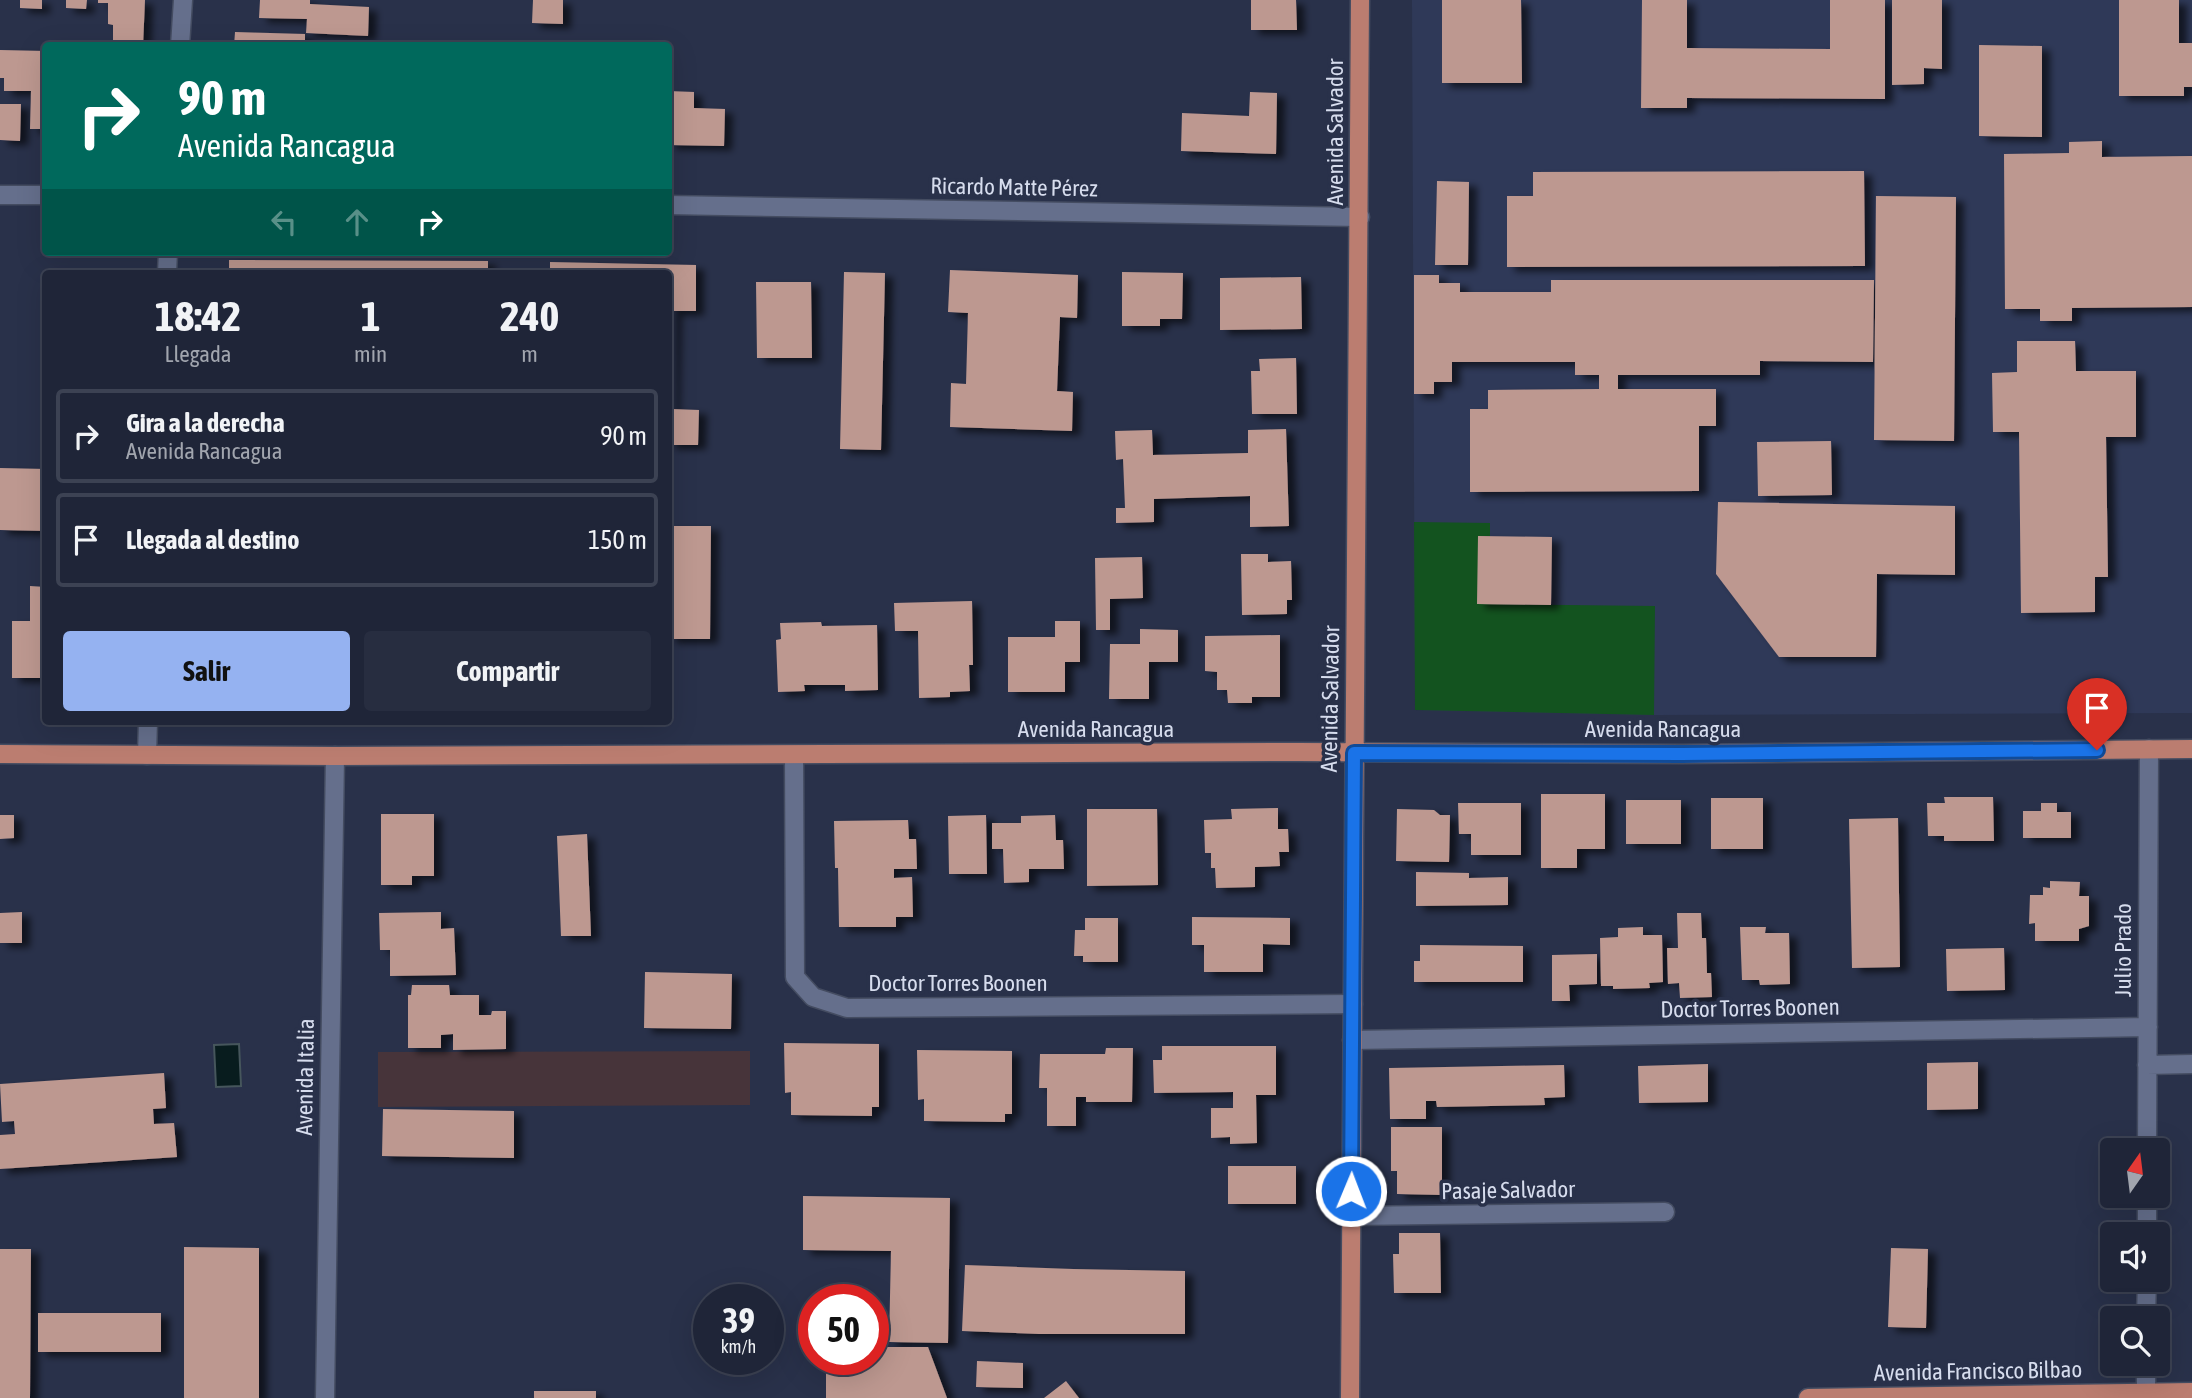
<!DOCTYPE html>
<html lang="es">
<meta charset="utf-8">
<style>
body{margin:0;font-family:"Asap Condensed",sans-serif;background:#272d40;color:#f1f3f6;height:100vh;display:flex;flex-direction:column;font-size:26px;white-space:nowrap}
*{box-sizing:border-box;margin:0}
p{font-size:23px;color:#a1a5ae}
.icon{flex:none;width:38px;height:38px;fill:none;stroke:currentColor;stroke-width:2;stroke-linecap:round;stroke-linejoin:round}
.map{position:relative;flex:1;overflow:hidden}
.drawer{position:absolute;left:42px;top:270px;width:630px;height:455px;display:flex;flex-direction:column;background:#1f2538;border-radius:7px;box-shadow:0 7px 28px #0002,0 0 0 2px #3c4253}
.drawer>*{flex:none}
.hud{position:absolute;left:42px;top:42px;width:630px;height:214px;border-radius:7px;box-shadow:0 7px 28px #0002,0 0 0 2px #3c4253;background:#00695c;color:#fff;overflow:hidden}
.needle{width:46px;rotate:14deg}
.buttons{position:absolute;left:2100px;top:1138px;display:grid;gap:14px}
.buttons a{display:grid;place-items:center;width:70px;height:70px;border-radius:7px;background:#1f2538;box-shadow:0 7px 28px #0002,0 0 0 2px #3c4253;font-size:35px}
.speed{position:absolute;left:693px;top:1284px;display:flex;gap:14px;font-size:35px;font-weight:700;text-align:center}
.speed>*{display:grid;place-content:center;width:91px;height:91px;border-radius:50%;background:#1f2538;box-shadow:0 7px 28px #0002,0 0 0 2px #3c4253;line-height:1}
.speed small{font-size:18px;font-weight:400}
.speed .limit{border:10px solid #d22;background:#fff;color:#111}
.pin{position:absolute;display:grid;place-items:center;width:60px;height:60px;color:#fff;margin:-72px -30px;border-radius:50% 50% 50% 0;rotate:-45deg;box-shadow:0 0 7px #0007}
.pin .icon{rotate:45deg}
.me{position:absolute;width:77px;margin:-38px;rotate:1deg;stroke-linejoin:round;filter:drop-shadow(0 0 5px #0008)}
.turn{display:flex;align-items:center;gap:24px;height:147px;padding:0 21px;font-size:32px}
.turn .icon{width:91px;height:91px;stroke-width:2.5}
.turn b{display:block;font-size:49px;line-height:60px}
.lanes{display:flex;align-items:center;height:66px;padding:0 21px;background:#0003;justify-content:center;gap:35px;direction:ltr}
.lanes .off{opacity:.35}
.eta{display:flex;justify-content:space-evenly;align-items:center;height:119px;text-align:center}
.eta b{font-size:42px;font-weight:700;line-height:49px}
.action{display:flex;gap:14px;margin-top:auto;padding:14px 21px}
.action a{flex:1;height:80px;border-radius:7px;background:#95b2f1;color:#111;font-size:28px;font-weight:700;line-height:80px;text-align:center}
.action a+a{background:#272d40;color:#f1f3f6}
ul{padding:0;list-style:none}
li{display:flex;align-items:center;gap:21px;height:94px;margin:0 14px 10px;padding:0 7px;border:4px solid #3c4253;border-radius:7px}
li div{flex:1}
li b{display:block;font-size:26px}
li em{font-style:normal}
.map>svg:first-child{display:block}
.built{fill:#2f3958}
.education{fill:#47343a}
.green{fill:#13531f}
.water{fill:#081c1e;stroke:#46565c;stroke-width:2}
.building{fill:#bd9890;filter:url(#shadow)}
.lines{fill:none;stroke-linecap:round;stroke-linejoin:round}
.minor-casing{stroke:#444c61;stroke-width:21}
.major-casing{stroke:#444c61;stroke-width:21}
.minor{stroke:#656f8c;stroke-width:18}
.major{stroke:#bb7d70;stroke-width:18}
.route-casing{stroke:#114b97;stroke-width:18}
.route{stroke:#1a73e8;stroke-width:12}
.labels{text-anchor:middle;stroke-width:7;stroke-linejoin:round;paint-order:stroke}
.street-label{font-size:23px;fill:#d6dced;stroke:#29314a}
</style>
<div class="map">
<svg width="2192" height="1398" viewBox="0 0 2192 1398">
<defs>
<filter id="shadow"><feDropShadow dx="8" dy="4.5" stdDeviation="3.5" flood-color="#0009"/></filter>
</defs>
<rect width="100%" height="100%" fill="#29314a"/>
<!-- built -->
<path class="built" d="M 1412,0 L 2192,0 L 2192,713 L 1654,715 L 1415,710 Z"/>
<!-- education -->
<path class="education" d="M 750,1051 L 750,1105 L 378,1107 L 378,1052 Z"/>
<!-- green -->
<path class="green" d="M 1414,522 L 1490,523 L 1490,536 L 1478,536 L 1478,604 L 1655,606 L 1654,715 L 1415,710 Z"/>
<!-- water -->
<path class="water" d="M 239,1044 L 241,1086 L 216,1087 L 214,1045 Z"/>
<!-- building -->
<path class="building" d="M 20,0 L 42,0 L 42,9 L 20,8 Z
M 66,0 L 87,0 L 86,9 L 66,8 Z
M 98,0 L 145,0 L 143,46 L 113,45 L 113,25 L 108,24 L 108,3 L 98,3 Z
M 260,0 L 310,0 L 310,4 L 369,7 L 368,36 L 306,33 L 307,19 L 259,18 Z
M 533,0 L 563,0 L 563,24 L 532,23 Z
M 1251,0 L 1296,0 L 1297,30 L 1251,30 Z
M 1442,0 L 1521,0 L 1522,83 L 1442,83 Z
M 1642,0 L 1687,0 L 1687,48 L 1830,49 L 1830,0 L 1885,0 L 1885,99 L 1687,98 L 1687,108 L 1641,108 Z
M 1892,0 L 1942,0 L 1942,69 L 1924,68 L 1924,84 L 1892,85 Z
M 2119,0 L 2179,0 L 2179,43 L 2192,43 L 2192,87 L 2184,87 L 2184,96 L 2119,96 Z
M 235,32 L 305,34 L 305,46 L 234,46 Z
M 1979,45 L 2042,46 L 2042,137 L 1979,136 Z
M 0,50 L 46,51 L 46,129 L 30,129 L 31,91 L 4,91 L 4,78 L 0,78 Z
M 668,91 L 694,92 L 694,108 L 725,109 L 724,146 L 668,145 Z
M 1250,92 L 1277,93 L 1276,154 L 1181,151 L 1182,113 L 1249,116 Z
M 0,104 L 21,104 L 20,141 L 0,140 Z
M 2102,141 L 2102,157 L 2192,156 L 2192,307 L 2072,308 L 2072,321 L 2040,321 L 2040,309 L 2005,309 L 2004,154 L 2069,153 L 2069,142 Z
M 1864,171 L 1865,266 L 1507,267 L 1507,196 L 1533,196 L 1533,172 Z
M 1437,181 L 1469,182 L 1468,265 L 1435,265 Z
M 1876,196 L 1956,197 L 1954,441 L 1874,440 Z
M 229,260 L 488,261 L 488,273 L 229,273 Z
M 550,262 L 696,265 L 696,311 L 674,311 L 672,409 L 699,410 L 698,445 L 668,445 L 668,273 L 550,273 Z
M 950,270 L 1078,275 L 1077,318 L 1060,317 L 1057,391 L 1073,392 L 1072,431 L 950,427 L 951,383 L 966,384 L 968,313 L 948,312 Z
M 844,272 L 885,273 L 881,450 L 840,449 Z
M 1122,272 L 1183,273 L 1182,319 L 1160,319 L 1160,326 L 1122,326 Z
M 1414,275 L 1439,275 L 1439,283 L 1460,283 L 1460,292 L 1551,292 L 1551,280 L 1874,280 L 1873,362 L 1760,361 L 1760,375 L 1618,375 L 1618,389 L 1716,389 L 1716,426 L 1699,426 L 1699,491 L 1470,492 L 1470,409 L 1488,409 L 1488,390 L 1599,389 L 1599,375 L 1575,375 L 1575,362 L 1452,362 L 1452,382 L 1434,382 L 1434,394 L 1414,394 Z
M 1301,277 L 1302,329 L 1220,330 L 1220,278 Z
M 756,282 L 811,282 L 812,358 L 757,358 Z
M 2017,341 L 2075,341 L 2076,371 L 2136,371 L 2136,437 L 2106,437 L 2108,577 L 2095,577 L 2095,612 L 2021,613 L 2019,432 L 1993,432 L 1992,373 L 2017,372 Z
M 1296,358 L 1297,414 L 1252,414 L 1251,371 L 1260,371 L 1259,359 Z
M 1286,429 L 1289,526 L 1250,527 L 1250,496 L 1154,499 L 1154,522 L 1116,523 L 1116,508 L 1125,508 L 1123,459 L 1116,460 L 1115,431 L 1152,430 L 1153,455 L 1248,453 L 1248,430 Z
M 1831,441 L 1832,495 L 1758,496 L 1757,442 Z
M 0,468 L 46,469 L 46,531 L 0,530 Z
M 1718,502 L 1955,506 L 1955,575 L 1877,574 L 1876,657 L 1779,657 L 1716,574 Z
M 668,526 L 711,526 L 710,639 L 668,639 Z
M 1478,536 L 1552,537 L 1551,605 L 1477,604 Z
M 1241,554 L 1268,554 L 1268,562 L 1291,561 L 1292,600 L 1287,600 L 1287,614 L 1242,615 Z
M 1142,557 L 1143,598 L 1110,599 L 1110,630 L 1096,630 L 1095,558 Z
M 30,586 L 46,587 L 46,669 L 40,668 L 40,678 L 12,678 L 12,621 L 30,621 Z
M 972,601 L 973,665 L 969,665 L 970,691 L 950,692 L 950,697 L 919,698 L 918,631 L 895,631 L 894,603 Z
M 1055,621 L 1080,621 L 1080,662 L 1065,662 L 1065,692 L 1008,692 L 1008,637 L 1055,637 Z
M 821,622 L 822,626 L 877,625 L 878,690 L 845,691 L 845,685 L 804,685 L 805,691 L 778,692 L 776,640 L 781,639 L 780,623 Z
M 1140,629 L 1178,630 L 1178,662 L 1149,662 L 1149,699 L 1109,699 L 1110,644 L 1140,644 Z
M 1280,635 L 1280,697 L 1252,697 L 1252,703 L 1228,703 L 1227,690 L 1217,690 L 1217,672 L 1205,671 L 1205,636 Z
M 1541,794 L 1605,794 L 1605,849 L 1577,849 L 1577,868 L 1541,868 Z
M 1944,797 L 1993,797 L 1994,841 L 1944,841 L 1944,836 L 1928,836 L 1927,803 L 1945,803 Z
M 1711,798 L 1763,798 L 1763,849 L 1711,849 Z
M 1626,800 L 1681,800 L 1681,844 L 1626,844 Z
M 1458,803 L 1521,803 L 1521,855 L 1471,855 L 1471,834 L 1459,834 Z
M 2041,803 L 2057,803 L 2057,812 L 2071,812 L 2071,838 L 2023,838 L 2023,811 L 2041,811 Z
M 1278,808 L 1278,829 L 1288,829 L 1289,852 L 1279,852 L 1280,866 L 1255,867 L 1255,887 L 1216,888 L 1215,868 L 1211,868 L 1211,853 L 1205,853 L 1204,820 L 1232,819 L 1231,809 Z
M 1087,809 L 1157,809 L 1158,885 L 1087,886 Z
M 1397,809 L 1434,810 L 1440,815 L 1450,815 L 1449,862 L 1396,861 Z
M 381,814 L 434,814 L 434,876 L 412,876 L 412,885 L 381,885 Z
M 0,815 L 14,815 L 14,838 L 0,839 Z
M 986,815 L 987,874 L 949,874 L 948,816 Z
M 1055,815 L 1056,840 L 1063,840 L 1064,869 L 1029,869 L 1029,882 L 1004,883 L 1003,849 L 992,849 L 992,823 L 1021,823 L 1021,816 Z
M 1898,818 L 1900,967 L 1852,968 L 1849,819 Z
M 908,820 L 909,839 L 916,839 L 917,869 L 894,869 L 894,878 L 912,877 L 913,917 L 896,917 L 896,927 L 839,927 L 838,868 L 835,868 L 834,821 Z
M 587,834 L 591,936 L 561,936 L 557,836 Z
M 1416,872 L 1469,873 L 1469,878 L 1508,877 L 1508,905 L 1416,906 Z
M 2050,881 L 2080,882 L 2079,896 L 2089,896 L 2089,926 L 2079,929 L 2079,941 L 2035,941 L 2035,923 L 2029,924 L 2030,895 L 2043,895 L 2043,887 L 2050,888 Z
M 22,912 L 22,943 L 0,943 L 0,913 Z
M 441,912 L 441,929 L 454,928 L 456,975 L 390,976 L 390,950 L 380,950 L 379,913 Z
M 1677,913 L 1701,913 L 1702,938 L 1706,938 L 1707,973 L 1711,973 L 1712,997 L 1680,998 L 1679,983 L 1668,984 L 1667,948 L 1678,948 Z
M 1192,917 L 1290,918 L 1290,945 L 1263,944 L 1263,972 L 1204,972 L 1204,945 L 1192,945 Z
M 1085,918 L 1118,918 L 1118,962 L 1083,962 L 1083,956 L 1074,956 L 1075,930 L 1085,930 Z
M 1643,927 L 1643,935 L 1662,935 L 1663,982 L 1649,983 L 1650,988 L 1613,989 L 1613,986 L 1601,986 L 1600,938 L 1618,937 L 1618,928 Z
M 1740,927 L 1766,927 L 1765,933 L 1789,933 L 1790,984 L 1760,985 L 1759,980 L 1742,980 Z
M 1420,945 L 1523,946 L 1523,982 L 1414,982 L 1414,961 L 1420,961 Z
M 2004,948 L 2005,990 L 1947,991 L 1946,949 Z
M 1597,954 L 1597,984 L 1569,985 L 1570,1001 L 1552,1001 L 1552,955 Z
M 645,972 L 732,974 L 731,1029 L 644,1028 Z
M 412,985 L 449,985 L 450,995 L 479,995 L 479,1015 L 491,1015 L 492,1011 L 506,1011 L 506,1049 L 453,1050 L 453,1034 L 441,1035 L 441,1048 L 408,1048 L 408,995 L 411,995 Z
M 784,1043 L 879,1044 L 879,1107 L 872,1107 L 872,1116 L 791,1115 L 791,1092 L 785,1093 Z
M 1162,1046 L 1276,1046 L 1276,1095 L 1256,1095 L 1257,1143 L 1230,1144 L 1230,1137 L 1211,1138 L 1211,1108 L 1233,1108 L 1233,1092 L 1154,1093 L 1153,1060 L 1162,1060 Z
M 1106,1048 L 1133,1048 L 1132,1102 L 1086,1102 L 1086,1097 L 1076,1097 L 1076,1126 L 1047,1126 L 1047,1088 L 1039,1088 L 1040,1054 L 1105,1054 Z
M 917,1050 L 1012,1051 L 1012,1114 L 1005,1114 L 1005,1122 L 924,1121 L 924,1099 L 918,1100 Z
M 1978,1062 L 1978,1109 L 1927,1110 L 1927,1063 Z
M 1708,1064 L 1708,1102 L 1639,1103 L 1638,1066 Z
M 1564,1065 L 1565,1097 L 1544,1098 L 1545,1105 L 1437,1107 L 1436,1101 L 1426,1101 L 1426,1119 L 1390,1119 L 1389,1068 Z
M 164,1073 L 166,1108 L 153,1109 L 154,1124 L 174,1123 L 177,1157 L 0,1169 L 0,1135 L 15,1134 L 14,1121 L 2,1122 L 0,1084 Z
M 383,1109 L 514,1111 L 514,1158 L 382,1156 Z
M 1391,1127 L 1442,1127 L 1442,1195 L 1397,1194 L 1397,1171 L 1391,1171 Z
M 1228,1166 L 1296,1166 L 1296,1204 L 1228,1204 Z
M 803,1196 L 950,1198 L 948,1343 L 889,1342 L 891,1251 L 803,1250 Z
M 1399,1233 L 1440,1233 L 1441,1293 L 1394,1293 L 1393,1254 L 1399,1254 Z
M 184,1247 L 259,1248 L 259,1398 L 184,1398 Z
M 1891,1248 L 1928,1249 L 1926,1328 L 1888,1327 Z
M 0,1249 L 31,1249 L 30,1398 L 0,1398 Z
M 965,1265 L 1073,1269 L 1185,1271 L 1185,1334 L 1039,1334 L 962,1331 Z
M 38,1313 L 161,1313 L 161,1352 L 38,1352 Z
M 873,1347 L 928,1347 L 947,1398 L 826,1398 L 826,1360 L 873,1360 Z
M 977,1361 L 1023,1363 L 1023,1388 L 976,1387 Z
M 1066,1381 L 1079,1398 L 1044,1398 Z
M 534,1391 L 596,1391 L 596,1398 L 534,1398 Z"/>
<g class="lines">
<defs>
<path id="minor" d="M 180,46 L 183,0
M 0,195 L 46,195
M 668,205 L 1360,217
M 167,273 L 168,252
M 147,755 L 148,721
M 794,755 L 795,977 L 813,997 L 847,1008 L 1353,1004
M 1352,1040 L 2148,1027
M 2147,1065 L 2192,1064
M 2147,1150 L 2149,749
M 1351,1216 L 1665,1212
M 2147,1234 L 2147,1195
M 2146,1318 L 2147,1279
M 325,1398 L 335,756
M 2146,1398 L 2146,1363"/>
<path id="major" d="M 0,754 L 335,756 L 1298,752 L 1682,754 L 2192,749
M 1350,1398 L 1360,0
M 1808,1398 L 2192,1392"/>
</defs>
<!-- minor casing -->
<use href="#minor" class="minor-casing"/>
<!-- major casing -->
<use href="#major" class="major-casing"/>
<!-- minor -->
<use href="#minor" class="minor"/>
<!-- major -->
<use href="#major" class="major"/>
</g>
<g class="lines">
<defs>
<path id="route" d="M 1351,1191 L 1354,753 L 1682,754 L 2097,750"/>
</defs>
<!-- route casing -->
<use href="#route" class="route-casing"/>
<!-- route -->
<use href="#route" class="route"/>
</g>
<g class="labels">
<!-- street labels -->
<g class="street-label">
<text transform="translate(1335 132) rotate(-90)" y="8">Avenida Salvador</text>
<text transform="translate(1014 187) rotate(1)" y="8">Ricardo Matte Pérez</text>
<text transform="translate(1330 699) rotate(-89)" y="8">Avenida Salvador</text>
<text x="1096" y="737">Avenida Rancagua</text>
<text x="1663" y="737">Avenida Rancagua</text>
<text transform="translate(2123 950) rotate(-90)" y="8">Julio Prado</text>
<text x="958" y="991">Doctor Torres Boonen</text>
<text transform="translate(1750 1008) rotate(-1)" y="8">Doctor Torres Boonen</text>
<text transform="translate(305 1077) rotate(-89)" y="8">Avenida Italia</text>
<text transform="translate(1508 1190) rotate(-1)" y="8">Pasaje Salvador</text>
<text transform="translate(1978 1371) rotate(-1)" y="8">Avenida Francisco Bilbao</text>
</g>
</g>
</svg>
<div class="buttons">
<a><svg class="needle" viewBox="-14 -14 28 28"><path d="M0-13l5 13h-10z" fill="#e53935"/><path d="M0 13l5-13h-10z" fill="#a1a5ae"/></svg></a>
<a><svg class="icon" aria-label="sound" viewBox="0 0 24 24"><path d="M4 9h4l5-4v14l-5-4H4zM17 9q2 3 0 6"/></svg></a>
<a><svg class="icon" aria-label="search" viewBox="0 0 24 24"><circle cx="10" cy="10" r="6"/><path d="M15 15l6 6"/></svg></a>
</div>
<div class="speed"><div>39<small>km/h</small></div><div class="limit">50</div></div>
<div class="pin" style="left:2097px;top:750px;background:#d93025"><svg class="icon" aria-label="arrive" viewBox="0 0 24 24"><path d="M6 21V4h12l-3 4 3 4H6"/></svg></div>
<svg class="me" style="left:1351px;top:1191px" viewBox="-20 -20 40 40"><circle r="17" fill="#1a73e8" stroke="#fff" stroke-width="3"/><path d="M0-11L8 9 0 5-8 9z" fill="#fff"/></svg>
<div class="hud">
<div class="turn"><svg class="icon" aria-label="right" viewBox="0 0 24 24"><path d="M7 20v-9h11M14 6l5 5-5 5"/></svg><div><b>90 m</b>Avenida Rancagua</div></div>
<div class="lanes"><svg class="icon off" aria-label="left" viewBox="0 0 24 24"><path d="M17 20v-9H6M10 6l-5 5 5 5"/></svg><svg class="icon off" aria-label="ahead" viewBox="0 0 24 24"><path d="M12 20V5M6 11l6-6 6 6"/></svg><svg class="icon" aria-label="right" viewBox="0 0 24 24"><path d="M7 20v-9h11M14 6l5 5-5 5"/></svg></div>
</div>
<section class="drawer">
<div class="eta">
<div><b>18:42</b><p>Llegada</p></div>
<div><b>1</b><p>min</p></div>
<div><b>240</b><p>m</p></div>
</div>
<ul>
<li><svg class="icon" aria-label="right" viewBox="0 0 24 24"><path d="M7 20v-9h11M14 6l5 5-5 5"/></svg><div><b>Gira a la derecha</b><p>Avenida Rancagua</p></div><em>90 m</em></li>
<li><svg class="icon" aria-label="arrive" viewBox="0 0 24 24"><path d="M6 21V4h12l-3 4 3 4H6"/></svg><div><b>Llegada al destino</b></div><em>150 m</em></li>
</ul>
<div class="action"><a>Salir</a><a>Compartir</a></div>
</section>
</div>
